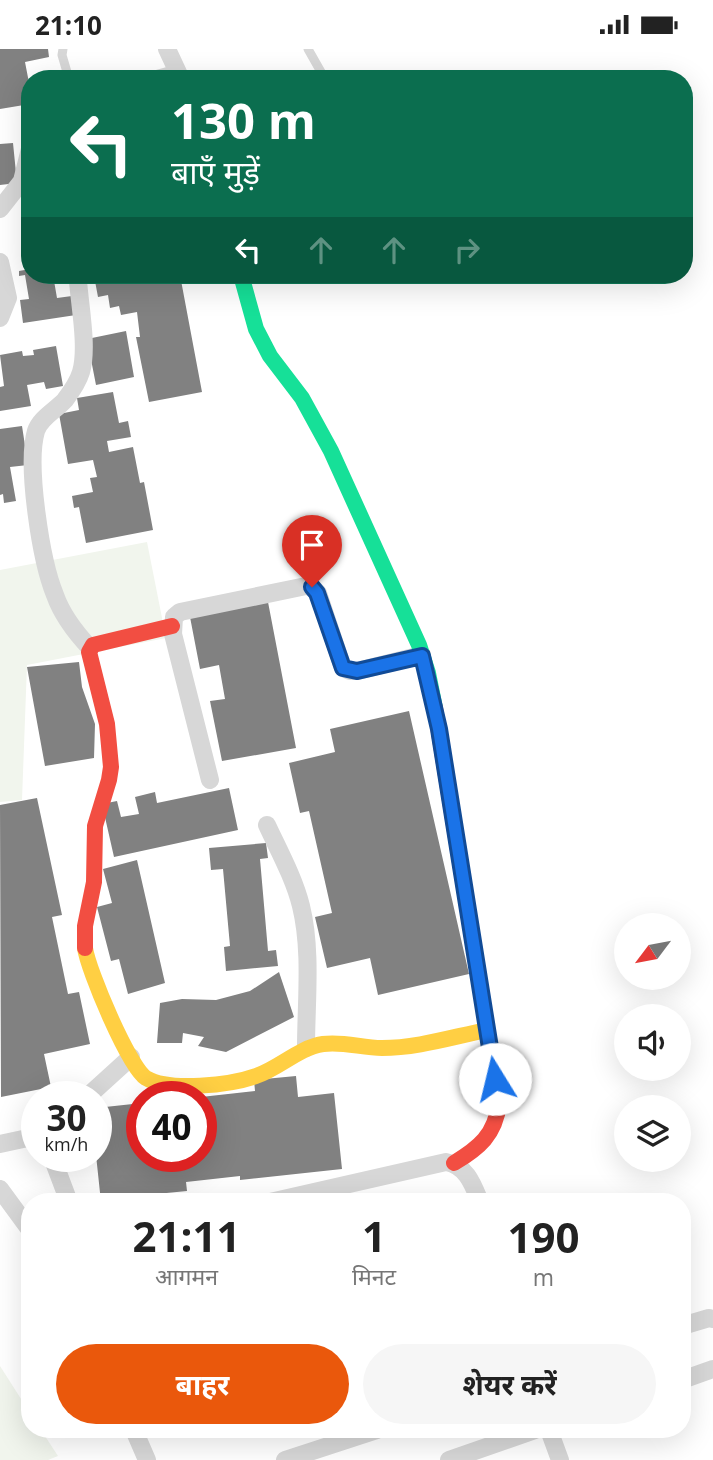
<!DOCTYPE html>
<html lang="hi">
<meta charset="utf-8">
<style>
body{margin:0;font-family:"Open Sans","Noto Sans Devanagari",sans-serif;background:#f6f6f6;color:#222;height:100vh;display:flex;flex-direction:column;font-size:26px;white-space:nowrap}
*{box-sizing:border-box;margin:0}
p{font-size:23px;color:#767676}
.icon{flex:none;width:38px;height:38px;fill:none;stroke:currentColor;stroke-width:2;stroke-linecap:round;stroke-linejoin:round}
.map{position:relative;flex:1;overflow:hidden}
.details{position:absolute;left:21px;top:1144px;width:670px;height:245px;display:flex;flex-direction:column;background:#fff;border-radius:28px;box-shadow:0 7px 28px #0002}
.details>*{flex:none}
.guide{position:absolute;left:21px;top:21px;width:672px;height:214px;border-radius:28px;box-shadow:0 7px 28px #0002;background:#0b6e4f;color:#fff;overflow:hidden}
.needle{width:46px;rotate:238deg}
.tools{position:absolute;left:614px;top:864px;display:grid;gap:14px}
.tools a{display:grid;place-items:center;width:77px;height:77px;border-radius:50%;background:#fff;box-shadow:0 7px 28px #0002;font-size:35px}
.speed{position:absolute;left:21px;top:1032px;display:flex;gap:14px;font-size:35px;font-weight:700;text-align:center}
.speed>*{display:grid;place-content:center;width:91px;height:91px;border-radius:50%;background:#fff;box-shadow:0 7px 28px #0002;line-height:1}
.speed small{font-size:18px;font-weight:400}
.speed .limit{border:10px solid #d22;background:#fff;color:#111}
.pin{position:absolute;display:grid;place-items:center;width:60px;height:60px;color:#fff;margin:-72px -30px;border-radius:50% 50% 50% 0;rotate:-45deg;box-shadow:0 0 7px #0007}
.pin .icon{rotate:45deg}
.me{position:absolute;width:77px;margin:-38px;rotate:351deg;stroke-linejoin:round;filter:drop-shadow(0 0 5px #0008)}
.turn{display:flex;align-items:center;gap:24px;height:147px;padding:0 35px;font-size:32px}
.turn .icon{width:91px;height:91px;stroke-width:2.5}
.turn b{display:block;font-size:49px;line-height:60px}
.lanes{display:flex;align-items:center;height:66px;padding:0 35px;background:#0003;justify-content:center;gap:35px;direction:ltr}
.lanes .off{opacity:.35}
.eta{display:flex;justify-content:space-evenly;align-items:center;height:119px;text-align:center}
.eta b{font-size:42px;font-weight:700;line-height:49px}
.cta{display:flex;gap:14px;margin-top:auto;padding:14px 35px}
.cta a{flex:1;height:80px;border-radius:42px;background:#ea580c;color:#fff;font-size:28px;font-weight:700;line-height:80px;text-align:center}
.cta a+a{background:#f6f6f6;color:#222}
.status{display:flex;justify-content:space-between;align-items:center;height:49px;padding:0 35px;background:#fff;direction:ltr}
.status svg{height:19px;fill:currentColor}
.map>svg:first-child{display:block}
.green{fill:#f1f5ed}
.building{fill:#818181}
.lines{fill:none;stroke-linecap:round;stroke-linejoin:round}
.lane{stroke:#d7d7d7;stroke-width:9}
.street{stroke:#d7d7d7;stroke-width:18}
.fast{stroke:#16e098;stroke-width:16}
.slow{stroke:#ffcf43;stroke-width:16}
.jam{stroke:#f24e42;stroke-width:16}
.route-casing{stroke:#114b97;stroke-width:18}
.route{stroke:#1a73e8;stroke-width:12}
</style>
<div class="status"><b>21:10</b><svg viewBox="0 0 49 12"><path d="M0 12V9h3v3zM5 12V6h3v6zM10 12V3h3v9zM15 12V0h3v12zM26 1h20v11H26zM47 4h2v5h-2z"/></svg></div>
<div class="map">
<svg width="713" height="1411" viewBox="0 0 713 1411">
<rect width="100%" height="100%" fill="#fff"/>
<!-- green -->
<path class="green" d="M 147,493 L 166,589 L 27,616 L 22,751 L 0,753 L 0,521 Z
M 0,1317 L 30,1364 L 30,1381 L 41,1381 L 58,1407 L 48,1411 L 0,1411 Z"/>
<!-- building -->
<path class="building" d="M 0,0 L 48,0 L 49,8 L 25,13 L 30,39 L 30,55 L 0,60 Z
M 13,94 L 17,134 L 0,136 L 0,95 Z
M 30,220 L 30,226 L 53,226 L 57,249 L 72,247 L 76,266 L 23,274 L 20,251 L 29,250 L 25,226 L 19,227 L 19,222 Z
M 108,226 L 180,226 L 202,343 L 149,353 L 136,288 L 140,288 L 137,263 L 121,266 L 119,257 L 110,259 L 108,246 L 98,248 L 95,232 L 108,230 Z
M 126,282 L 134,328 L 96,336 L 87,290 Z
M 56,297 L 63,337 L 46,340 L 44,333 L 27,336 L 31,357 L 0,362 L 0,338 L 4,337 L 0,306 L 22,302 L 23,307 L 34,306 L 33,301 Z
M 113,343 L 119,374 L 128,372 L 131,388 L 107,392 L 109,403 L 133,398 L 140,434 L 144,433 L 153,481 L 86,494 L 79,458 L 74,459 L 72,447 L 93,443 L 90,429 L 97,428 L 93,411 L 68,415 L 59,365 L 79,361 L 77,349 Z
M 22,377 L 28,416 L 10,418 L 16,452 L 4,454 L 3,445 L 0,446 L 0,380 Z
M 268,553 L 296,699 L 222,712 L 210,652 L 225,650 L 219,616 L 200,620 L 190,568 Z
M 79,613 L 82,638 L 95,675 L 94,709 L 45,717 L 27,618 Z
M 409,662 L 469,925 L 378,946 L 370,909 L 327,919 L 315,868 L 332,864 L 309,762 L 300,764 L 289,714 L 335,703 L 330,680 Z
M 229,739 L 238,781 L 114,808 L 102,755 L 117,752 L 121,768 L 139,765 L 135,748 L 155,743 L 157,754 Z
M 37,749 L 62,866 L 52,868 L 68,945 L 79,943 L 90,995 L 44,1005 L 51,1038 L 1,1048 L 0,756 Z
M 266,794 L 268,809 L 260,810 L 268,902 L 276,901 L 278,917 L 226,922 L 224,898 L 230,897 L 223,820 L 211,821 L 209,799 Z
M 137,811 L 165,934 L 128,945 L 119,910 L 111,912 L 97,858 L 112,854 L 103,820 Z
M 279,923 L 294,968 L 226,1003 L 198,997 L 204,988 L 183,984 L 182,994 L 157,994 L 160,954 L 182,950 L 216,951 L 250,942 Z
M 296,1027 L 298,1048 L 334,1044 L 342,1120 L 240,1131 L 240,1127 L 186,1133 L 187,1142 L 146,1146 L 146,1153 L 101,1153 L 96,1106 L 96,1059 L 142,1054 L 142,1108 L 201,1108 L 201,1048 L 255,1042 L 254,1031 Z"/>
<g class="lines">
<!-- lane -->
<path class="lane" d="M 63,0 L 62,6 L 69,30
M 308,0 L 325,30
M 140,30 L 176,20"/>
<!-- street -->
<path class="street" d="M 167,0 L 181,30
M 0,160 L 22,132 L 30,100
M 0,213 L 8,249 L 0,269
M 78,232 C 80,258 88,299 81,323 C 78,333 71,343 65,351 C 56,361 40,369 36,382 C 26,416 41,512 55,546 C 62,566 75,583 90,599
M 210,731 L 173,585 L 174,568 L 180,563 L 306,537 L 312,538 L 318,544 L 343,619 L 350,622 L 357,622 L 422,606
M 267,776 C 279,802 294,829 301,857 C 312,902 306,953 306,999
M 87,1048 L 131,1008
M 0,1095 L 37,1087
M 52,1108 L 69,1153
M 0,1140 L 30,1181
M 270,1153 L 446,1113 C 467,1117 473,1136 480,1153
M 682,1277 L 709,1269 L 713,1270
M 682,1331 L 713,1320
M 134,1381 L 147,1411
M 549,1381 L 560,1411
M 285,1411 L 377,1381
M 449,1411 L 535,1381"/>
<!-- fast -->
<path class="fast" d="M 241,226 L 256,280 L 270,307 L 302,349 L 331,402 L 419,596 L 428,624 L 435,659"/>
<!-- slow -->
<path class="slow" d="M 85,899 C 88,921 129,1018 146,1029 C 169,1043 231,1036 256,1027 C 280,1019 298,999 323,995 C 343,992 362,999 382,999 C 417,999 452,988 487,981"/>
<!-- jam -->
<path class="jam" d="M 435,659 L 499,1055 C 495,1086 479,1099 454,1114
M 85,899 L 85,877 L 94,833 L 95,777 L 109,731 L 111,718 L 107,675 L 89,603 L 93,596 L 172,577"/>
</g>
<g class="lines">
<defs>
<path id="route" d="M 312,538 L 317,544 L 343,619 L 357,622 L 422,607 L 439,680 L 495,1030"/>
</defs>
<!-- route casing -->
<use href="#route" class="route-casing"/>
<!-- route -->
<use href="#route" class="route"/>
</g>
</svg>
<div class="tools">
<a><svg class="needle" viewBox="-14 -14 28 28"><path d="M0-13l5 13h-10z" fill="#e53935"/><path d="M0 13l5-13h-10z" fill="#767676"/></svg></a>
<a><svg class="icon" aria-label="sound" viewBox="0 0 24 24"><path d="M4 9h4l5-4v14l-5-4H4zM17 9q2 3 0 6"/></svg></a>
<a><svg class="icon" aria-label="layers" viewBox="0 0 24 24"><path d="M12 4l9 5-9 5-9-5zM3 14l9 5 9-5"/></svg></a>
</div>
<div class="speed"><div>30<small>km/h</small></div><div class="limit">40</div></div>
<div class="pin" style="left:312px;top:538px;background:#d93025"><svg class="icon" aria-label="arrive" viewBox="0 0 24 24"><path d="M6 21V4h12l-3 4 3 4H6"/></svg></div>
<svg class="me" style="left:495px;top:1030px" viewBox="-20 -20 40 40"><circle r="19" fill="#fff"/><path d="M0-13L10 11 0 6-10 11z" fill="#1a73e8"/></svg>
<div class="guide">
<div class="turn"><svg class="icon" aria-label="left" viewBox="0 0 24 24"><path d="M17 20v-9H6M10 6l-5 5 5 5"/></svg><div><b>130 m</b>बाएँ मुड़ें</div></div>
<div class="lanes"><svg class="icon" aria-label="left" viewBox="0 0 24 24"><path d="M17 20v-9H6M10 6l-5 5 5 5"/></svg><svg class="icon off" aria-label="ahead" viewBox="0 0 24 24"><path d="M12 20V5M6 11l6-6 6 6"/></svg><svg class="icon off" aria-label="ahead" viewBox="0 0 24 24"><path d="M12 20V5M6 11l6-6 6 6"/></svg><svg class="icon off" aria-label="right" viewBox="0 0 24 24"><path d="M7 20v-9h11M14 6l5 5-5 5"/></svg></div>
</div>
<section class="details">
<div class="eta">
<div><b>21:11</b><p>आगमन</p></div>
<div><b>1</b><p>मिनट</p></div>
<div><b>190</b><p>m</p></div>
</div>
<div class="cta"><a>बाहर</a><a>शेयर करें</a></div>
</section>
</div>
